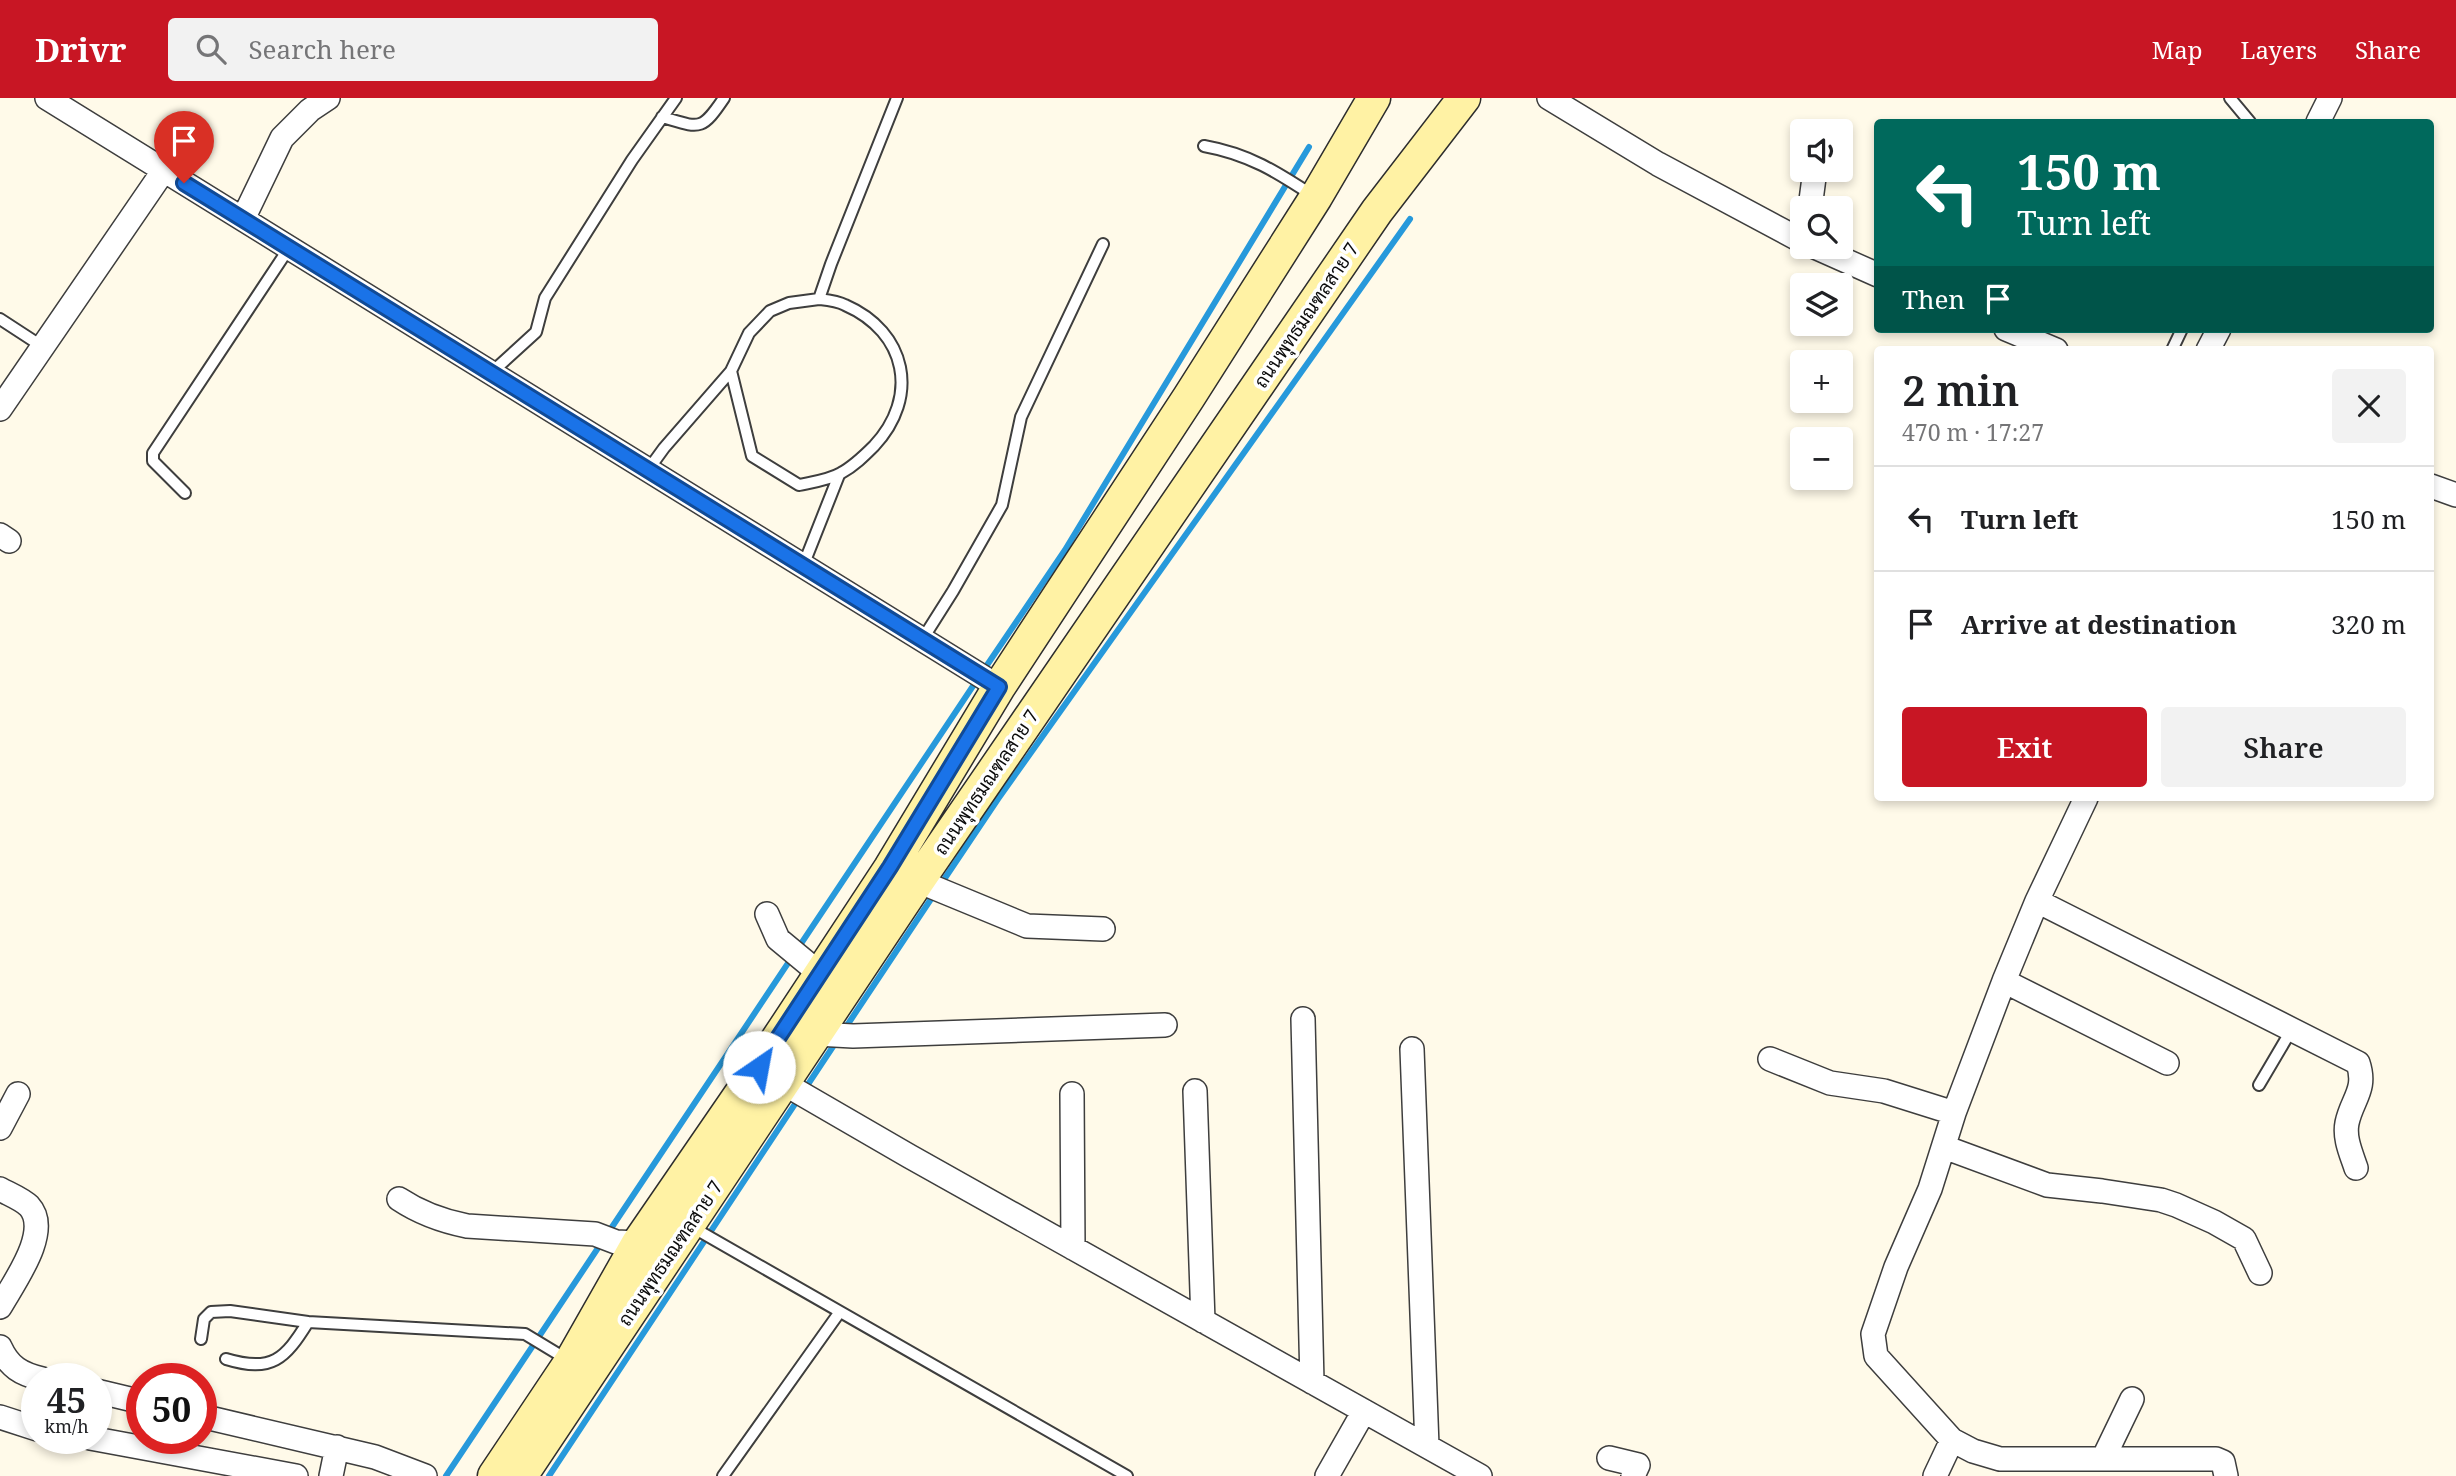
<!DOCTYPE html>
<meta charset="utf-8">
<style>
body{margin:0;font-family:"Noto Serif",Sarabun,serif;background:#f2f2f2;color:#202124;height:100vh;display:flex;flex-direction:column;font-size:26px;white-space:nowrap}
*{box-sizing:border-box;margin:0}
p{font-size:23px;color:#757577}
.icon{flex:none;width:38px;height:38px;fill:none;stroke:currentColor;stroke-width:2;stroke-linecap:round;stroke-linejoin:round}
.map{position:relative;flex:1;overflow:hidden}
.sheet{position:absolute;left:1874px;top:248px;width:560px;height:455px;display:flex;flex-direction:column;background:#fff;border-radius:7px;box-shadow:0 4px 10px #0003}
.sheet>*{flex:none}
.banner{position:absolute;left:1874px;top:21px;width:560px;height:214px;border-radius:7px;box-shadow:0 4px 10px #0003;background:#00695c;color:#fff;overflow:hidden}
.buttons{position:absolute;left:1790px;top:21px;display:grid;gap:14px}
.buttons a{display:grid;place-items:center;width:63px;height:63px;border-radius:7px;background:#fff;box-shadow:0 4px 10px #0003;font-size:35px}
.speed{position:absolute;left:21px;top:1265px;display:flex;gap:14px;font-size:35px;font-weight:700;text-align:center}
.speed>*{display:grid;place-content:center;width:91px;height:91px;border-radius:50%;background:#fff;box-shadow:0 4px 10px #0003;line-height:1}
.speed small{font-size:18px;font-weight:400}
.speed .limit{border:10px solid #d22;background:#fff;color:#111}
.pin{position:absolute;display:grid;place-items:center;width:60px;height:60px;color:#fff;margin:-72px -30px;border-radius:50% 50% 50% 0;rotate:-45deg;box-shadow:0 0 7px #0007}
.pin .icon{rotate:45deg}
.me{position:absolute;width:77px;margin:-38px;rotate:33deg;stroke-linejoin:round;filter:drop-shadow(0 0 5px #0008)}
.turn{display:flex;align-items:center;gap:24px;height:147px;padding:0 28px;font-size:32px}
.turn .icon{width:91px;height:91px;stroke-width:2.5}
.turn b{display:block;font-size:49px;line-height:60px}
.then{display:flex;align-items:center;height:66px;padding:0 28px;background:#0003;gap:14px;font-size:26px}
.round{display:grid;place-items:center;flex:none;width:74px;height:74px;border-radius:7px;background:#f2f2f2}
.head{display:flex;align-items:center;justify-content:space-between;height:119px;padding:0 28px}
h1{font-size:42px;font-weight:600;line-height:52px}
.primary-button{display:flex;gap:14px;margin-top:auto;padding:14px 28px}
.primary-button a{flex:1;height:80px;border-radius:7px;background:#c81624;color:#fff;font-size:28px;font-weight:600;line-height:80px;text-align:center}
.primary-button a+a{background:#f2f2f2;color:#202124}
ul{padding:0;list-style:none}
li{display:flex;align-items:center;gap:21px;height:105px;padding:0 28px;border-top:2px solid #e0e0e0}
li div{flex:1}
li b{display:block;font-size:26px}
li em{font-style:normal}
header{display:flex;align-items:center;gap:42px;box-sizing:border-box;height:98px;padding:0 35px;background:#c81624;color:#fff}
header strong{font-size:33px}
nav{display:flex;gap:38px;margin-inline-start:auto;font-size:24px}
.search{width:490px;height:63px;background:#f2f2f2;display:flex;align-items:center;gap:18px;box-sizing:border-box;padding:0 24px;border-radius:7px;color:#757577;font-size:26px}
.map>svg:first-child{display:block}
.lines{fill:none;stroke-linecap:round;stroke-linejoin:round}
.stream{stroke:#2799db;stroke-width:6}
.lane-casing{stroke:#3e3e3e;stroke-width:14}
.street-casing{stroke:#3e3e3e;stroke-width:26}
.secondary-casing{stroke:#2d2d2d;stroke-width:35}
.lane{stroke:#fff;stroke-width:10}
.street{stroke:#fff;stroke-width:23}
.secondary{stroke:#fff2a4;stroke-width:32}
.route-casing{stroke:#114b97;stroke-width:18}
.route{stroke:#1a73e8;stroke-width:12}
.labels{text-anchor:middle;stroke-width:7;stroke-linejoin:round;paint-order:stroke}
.street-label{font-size:19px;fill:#0b0b0b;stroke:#fff}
</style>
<header>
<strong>Drivr</strong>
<div class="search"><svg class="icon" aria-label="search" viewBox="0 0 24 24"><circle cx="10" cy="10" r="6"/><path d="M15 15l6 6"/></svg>Search here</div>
<nav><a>Map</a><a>Layers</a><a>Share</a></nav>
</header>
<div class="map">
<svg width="2456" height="1378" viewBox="0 0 2456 1378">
<rect width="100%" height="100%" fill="#fffae9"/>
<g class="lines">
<!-- stream -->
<path class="stream" d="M 983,573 L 1065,452 L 1309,49
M 941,786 L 998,701 L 1410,121
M 844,932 L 935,795
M 608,1135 L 977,582
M 446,1378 L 602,1144
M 549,1378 L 838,941"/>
<defs>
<path id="lane" d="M 2230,0 L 2250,24
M 662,19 C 700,30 701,34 724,0
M 1204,48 C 1249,56 1277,74 1315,99
M 819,201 C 828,202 838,203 845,207 C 907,234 920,299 874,348 C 864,358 854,368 841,375 C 829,382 813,384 799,387 L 752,358 L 731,273 L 749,235 L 770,213 L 789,205 Z
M 819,201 L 831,166 L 897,0
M 0,221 L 43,249
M 2172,252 L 2182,231
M 491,275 L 536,234 L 545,200 L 632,62 L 676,0
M 648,372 L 664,350 L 731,273
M 185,395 L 153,363 L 153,355 L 289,150
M 803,468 L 839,377
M 922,542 L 953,493 L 1002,407 L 1021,319 L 1103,146
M 2259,987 L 2292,931
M 692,1129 L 1127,1378
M 201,1241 L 204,1221 L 211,1214 L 230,1213 L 308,1224
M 226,1261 C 272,1275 285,1261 308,1224 L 525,1236 L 568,1262
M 723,1378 L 839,1215"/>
<path id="street" d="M 47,0 L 999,589
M 1549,0 L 1658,66 L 1802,143
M 2318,24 L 2330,0
M 1810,110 L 1815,72
M 243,121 L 282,40 L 310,12 L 328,0
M 1815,149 L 1878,177
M 2006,231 L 2056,252
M 2208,252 L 2219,231
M 0,311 L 164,72
M 2431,388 L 2456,397
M 0,437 L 9,443
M 2086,700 L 2037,803 L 2004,883 L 1954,1015 L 1930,1091 L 1896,1169 L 1873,1236 L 1876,1258 L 1952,1342 L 1973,1353 L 2000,1361 L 2216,1361 L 2223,1364 L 2226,1378
M 918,783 L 1027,828 L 1103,831
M 2037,803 L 2358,965 C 2367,992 2352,1001 2347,1025 C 2344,1040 2351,1055 2356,1070
M 767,816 L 778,841 L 819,875
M 2004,883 L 2167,965
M 1303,921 L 1312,1284
M 816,936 L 853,938 L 1165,927
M 1412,951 L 1427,1348
M 1770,961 L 1830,985 L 1884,993 L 1954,1015
M 783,985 L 909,1058 L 1480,1378
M 1195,993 L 1203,1223
M 1072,996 L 1073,1150
M 0,1030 L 18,996
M 1944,1049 L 2047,1087 L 2102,1093 L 2161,1102 L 2176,1107 L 2214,1124 L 2244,1141 L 2260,1175
M 0,1091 C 9,1096 22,1101 29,1108 C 52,1133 14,1184 0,1209
M 399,1101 C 420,1115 442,1123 467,1128 L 595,1136 L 616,1144 L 638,1145
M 0,1249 C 9,1269 21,1276 42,1281
M 96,1293 L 142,1304
M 201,1318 L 375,1359 L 425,1378
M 0,1319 L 37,1331
M 90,1340 L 296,1378
M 1609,1360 L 1638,1367 L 1633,1378
M 2103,1361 L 2132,1301
M 331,1378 L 337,1349
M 1327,1378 L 1364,1313
M 1935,1378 L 1952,1342"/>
<path id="secondary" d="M 494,1378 L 571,1263 L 638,1145 L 759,969 L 890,770 L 999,589 L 1189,299 L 1316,99 L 1374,0
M 521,1378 L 918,783 L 1377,113 L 1464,0"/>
</defs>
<!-- lane casing -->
<use href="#lane" class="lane-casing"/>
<!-- street casing -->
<use href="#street" class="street-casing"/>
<!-- secondary casing -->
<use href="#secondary" class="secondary-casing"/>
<!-- lane -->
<use href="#lane" class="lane"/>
<!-- street -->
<use href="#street" class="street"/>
<!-- secondary -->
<use href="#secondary" class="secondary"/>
</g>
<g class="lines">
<defs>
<path id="route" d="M 184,85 L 999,589 L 890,769 L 759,969"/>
</defs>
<!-- route casing -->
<use href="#route" class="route-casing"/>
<!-- route -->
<use href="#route" class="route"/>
</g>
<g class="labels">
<!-- street labels -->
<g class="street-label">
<text transform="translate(1306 217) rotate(-56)" y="7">ถนนพุทธมณฑลสาย 7</text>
<text transform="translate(986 684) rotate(-56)" y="7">ถนนพุทธมณฑลสาย 7</text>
<text transform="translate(670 1155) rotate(-56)" y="7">ถนนพุทธมณฑลสาย 7</text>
</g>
</g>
</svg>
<div class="buttons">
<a><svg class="icon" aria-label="sound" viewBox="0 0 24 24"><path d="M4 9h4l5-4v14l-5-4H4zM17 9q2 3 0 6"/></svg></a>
<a><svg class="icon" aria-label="search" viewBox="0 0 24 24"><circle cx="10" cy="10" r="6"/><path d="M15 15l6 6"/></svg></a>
<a><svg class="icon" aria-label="layers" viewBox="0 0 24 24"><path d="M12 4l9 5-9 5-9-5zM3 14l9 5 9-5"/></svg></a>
<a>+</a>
<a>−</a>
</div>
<div class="speed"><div>45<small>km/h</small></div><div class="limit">50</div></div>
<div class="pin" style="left:184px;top:85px;background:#d93025"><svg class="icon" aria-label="arrive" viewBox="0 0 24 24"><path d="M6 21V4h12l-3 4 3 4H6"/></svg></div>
<svg class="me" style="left:759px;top:969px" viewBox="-20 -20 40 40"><circle r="19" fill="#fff"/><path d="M0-13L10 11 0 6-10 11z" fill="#1a73e8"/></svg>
<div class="banner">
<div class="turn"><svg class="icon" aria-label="left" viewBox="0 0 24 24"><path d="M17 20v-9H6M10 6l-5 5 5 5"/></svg><div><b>150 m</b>Turn left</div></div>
<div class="then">Then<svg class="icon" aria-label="arrive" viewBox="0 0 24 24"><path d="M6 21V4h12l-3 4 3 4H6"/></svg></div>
</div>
<section class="sheet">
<div class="head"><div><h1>2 min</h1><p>470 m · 17:27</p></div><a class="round"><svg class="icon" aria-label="close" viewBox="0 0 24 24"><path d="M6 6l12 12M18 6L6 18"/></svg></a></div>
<ul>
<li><svg class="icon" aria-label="left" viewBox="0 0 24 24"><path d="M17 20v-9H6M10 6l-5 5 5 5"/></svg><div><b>Turn left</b></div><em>150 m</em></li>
<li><svg class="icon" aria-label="arrive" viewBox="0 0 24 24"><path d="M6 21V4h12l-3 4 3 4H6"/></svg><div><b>Arrive at destination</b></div><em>320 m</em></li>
</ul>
<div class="primary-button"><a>Exit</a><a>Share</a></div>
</section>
</div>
